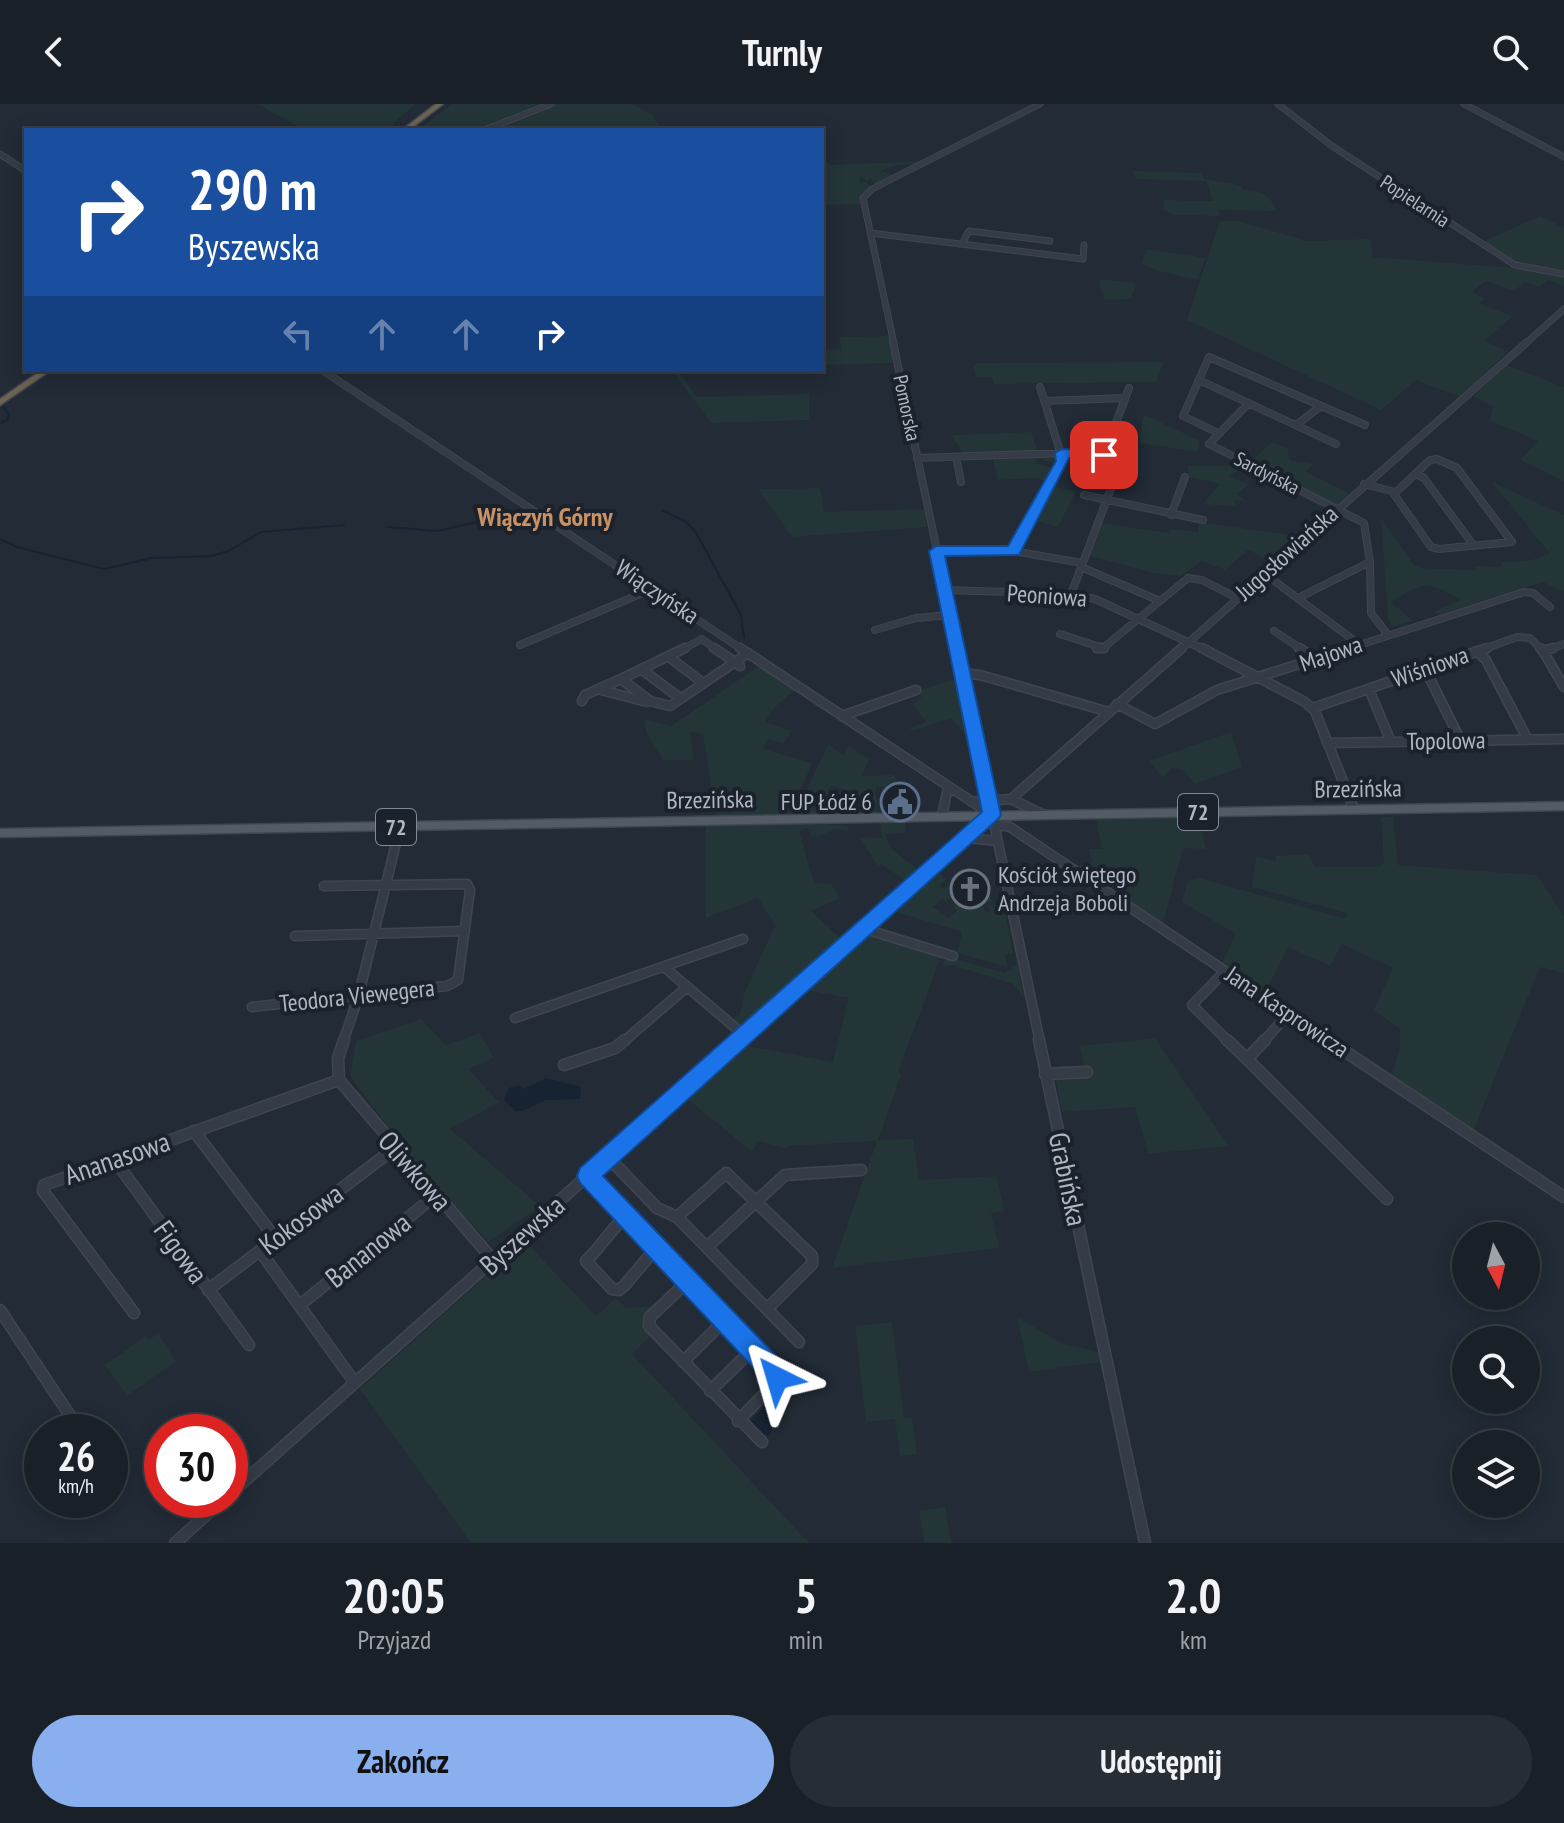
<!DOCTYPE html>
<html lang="pl">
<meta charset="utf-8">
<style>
body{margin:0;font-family:"PT Sans Narrow",sans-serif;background:#272d34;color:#f1f3f6;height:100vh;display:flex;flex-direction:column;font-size:30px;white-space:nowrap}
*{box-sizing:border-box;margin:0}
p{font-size:26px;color:#9fa3a8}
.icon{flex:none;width:44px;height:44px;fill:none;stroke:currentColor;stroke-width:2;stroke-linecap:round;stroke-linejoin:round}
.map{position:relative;height:1439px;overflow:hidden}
.drawer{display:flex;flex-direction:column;background:#1a2028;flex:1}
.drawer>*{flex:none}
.hud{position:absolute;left:24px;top:24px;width:800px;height:244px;border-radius:0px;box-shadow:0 4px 20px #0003,0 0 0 2px #383e45;background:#1a4fa0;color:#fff;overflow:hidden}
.needle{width:52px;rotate:173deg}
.fabs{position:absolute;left:1452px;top:1118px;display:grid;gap:16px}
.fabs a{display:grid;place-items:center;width:88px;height:88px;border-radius:50%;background:#1a2028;box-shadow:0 4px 20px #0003,0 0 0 2px #383e45;font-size:40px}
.speed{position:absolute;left:24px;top:1310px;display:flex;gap:16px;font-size:40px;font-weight:700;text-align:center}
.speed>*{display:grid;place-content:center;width:104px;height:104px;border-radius:50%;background:#1a2028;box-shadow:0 4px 20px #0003,0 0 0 2px #383e45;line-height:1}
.speed small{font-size:20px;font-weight:400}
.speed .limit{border:12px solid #d22;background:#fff;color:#111}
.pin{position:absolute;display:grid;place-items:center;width:68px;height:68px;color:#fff;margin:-34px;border-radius:16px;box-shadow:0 4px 12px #0006}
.me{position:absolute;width:88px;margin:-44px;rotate:320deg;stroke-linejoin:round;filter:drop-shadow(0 0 6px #0008)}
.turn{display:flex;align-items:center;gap:28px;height:168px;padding:0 32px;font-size:36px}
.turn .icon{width:104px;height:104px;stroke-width:2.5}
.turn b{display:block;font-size:56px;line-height:68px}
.lanes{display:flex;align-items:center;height:76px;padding:0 32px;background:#0003;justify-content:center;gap:40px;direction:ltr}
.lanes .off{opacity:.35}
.eta{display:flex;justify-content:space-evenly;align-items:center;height:136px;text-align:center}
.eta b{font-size:48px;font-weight:700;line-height:56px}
.action{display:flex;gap:16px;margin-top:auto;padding:16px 32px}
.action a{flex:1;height:92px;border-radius:48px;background:#8aafef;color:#111;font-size:32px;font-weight:700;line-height:92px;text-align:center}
.action a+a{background:#272d34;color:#f1f3f6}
header{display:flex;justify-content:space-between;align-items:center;height:104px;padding:0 32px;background:#1a2028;font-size:36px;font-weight:700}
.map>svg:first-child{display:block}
.green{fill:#243537}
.water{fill:#172233}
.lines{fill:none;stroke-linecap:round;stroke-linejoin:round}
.stream{stroke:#172233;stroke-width:2}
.minor-far3-casing{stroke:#3f4650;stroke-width:7}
.minor-far2-casing{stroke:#3f4650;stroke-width:8}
.minor-far1-casing{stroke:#3f4650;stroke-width:11}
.minor-casing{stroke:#3f4650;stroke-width:13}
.major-casing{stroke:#3f4650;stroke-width:3}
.highway-casing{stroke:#404752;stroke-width:3}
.minor-far3{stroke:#353c47;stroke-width:5}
.minor-far2{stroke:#353c47;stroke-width:6}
.minor-far1{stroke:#353c47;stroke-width:8}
.minor{stroke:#353c47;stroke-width:10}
.major{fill:#535b67;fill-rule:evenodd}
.highway{fill:#6c6353;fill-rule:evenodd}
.route{fill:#1a73e8;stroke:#114b97;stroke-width:2}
.labels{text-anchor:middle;stroke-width:8;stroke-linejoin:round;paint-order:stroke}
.far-street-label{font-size:20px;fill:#b0b7c3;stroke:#1b222c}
.shield{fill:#1b222c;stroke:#838a96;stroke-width:2}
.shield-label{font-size:22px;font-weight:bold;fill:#b0b7c3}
.street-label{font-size:24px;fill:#b0b7c3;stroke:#1b222c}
.poi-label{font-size:24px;fill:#b0b7c3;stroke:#1b222c;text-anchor:end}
.neighbourhood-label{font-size:26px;font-weight:bold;fill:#ca9264;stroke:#1b222c}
.near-street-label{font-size:28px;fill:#b0b7c3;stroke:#1b222c}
</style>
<header><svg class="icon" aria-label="back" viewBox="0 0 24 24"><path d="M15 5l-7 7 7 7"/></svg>Turnly<svg class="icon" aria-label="search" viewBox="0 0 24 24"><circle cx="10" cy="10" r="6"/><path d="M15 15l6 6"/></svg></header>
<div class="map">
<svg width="1564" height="1439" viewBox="0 0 1564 1439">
<rect width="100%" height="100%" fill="#222b36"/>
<!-- green -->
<path class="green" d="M 257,0 L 416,0 L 386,26 L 305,26 Z
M 452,0 L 632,0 L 652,10 L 661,25 L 670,26 L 418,26 Z
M 822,55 L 831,61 L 926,57 C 908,65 898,56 881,67 L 895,72 L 875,81 L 869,73 L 869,78 L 862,74 L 867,72 L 859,73 L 861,80 L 865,77 L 872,83 L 863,90 L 863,100 L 822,101 Z
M 1132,67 L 1200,69 L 1205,75 L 1240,81 L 1244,86 C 1261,86 1270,91 1277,107 L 1219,106 L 1219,112 L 1174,111 L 1164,106 L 1163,96 L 1213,97 L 1206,77 L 1136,75 Z
M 1541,112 L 1564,124 L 1564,169 L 1515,159 L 1482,138 Z
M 1220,117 L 1237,117 L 1308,137 L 1370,135 L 1373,153 L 1516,164 L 1564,171 L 1564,182 L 1548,176 L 1539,183 L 1525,178 L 1514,187 L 1486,177 L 1472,188 L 1485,194 L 1479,200 L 1513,212 L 1484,237 L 1508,247 L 1460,293 L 1416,276 L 1381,306 L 1187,216 Z
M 1147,145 L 1206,154 L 1197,176 L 1158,167 L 1141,159 Z
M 1100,175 L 1134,179 L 1136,181 L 1131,195 L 1105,196 L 1099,181 Z
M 889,232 L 896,266 L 893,259 L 822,261 L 822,246 L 841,245 L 840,233 Z
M 1164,258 L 1156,278 L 994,280 L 992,273 L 976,273 L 973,263 L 977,259 Z
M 1506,261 L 1564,283 L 1564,377 L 1520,356 L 1538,337 L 1490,317 L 1493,303 L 1474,292 Z
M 672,266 L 677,266 L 697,293 L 809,290 L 809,316 L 711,319 Z
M 1145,311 L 1200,337 L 1197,348 L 1140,339 L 1142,316 Z
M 1031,328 L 1038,349 L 965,352 L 951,331 Z
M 1272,338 L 1288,345 L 1289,356 L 1313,360 L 1306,368 L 1350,390 L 1335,402 L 1293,382 L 1292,372 L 1261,360 L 1283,370 L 1283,376 L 1249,359 Z
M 1058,351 L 1058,360 L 1038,355 L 1035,359 L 1054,365 L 1045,377 L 1036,374 L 998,376 L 992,353 Z
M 1187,362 L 1244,362 L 1230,372 L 1248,381 L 1237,390 L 1248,398 L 1235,396 L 1235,402 L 1203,400 L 1220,380 L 1189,373 Z
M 1492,378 L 1564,411 L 1564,488 L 1543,478 L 1437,511 L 1434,508 L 1460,496 C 1428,476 1423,478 1391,498 L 1413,517 L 1392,523 L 1388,514 L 1381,414 L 1415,462 L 1422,464 L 1474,466 L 1476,462 L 1500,463 L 1502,458 L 1528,457 L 1550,450 Z
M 1052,382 L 1076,388 L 1058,423 L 1033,416 Z
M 820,384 L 824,408 L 924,405 L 927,423 L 792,433 L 758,385 Z
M 1199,418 L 1303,433 L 1275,459 L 1248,446 L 1225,466 L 1202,457 L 1181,472 L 1154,469 L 1087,451 L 1100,419 L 1169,429 L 1171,425 L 1199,428 Z
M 759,562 L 796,585 L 773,605 L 765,618 L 792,627 L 783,640 L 768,635 L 763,645 L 811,659 L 811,662 L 790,710 L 716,713 L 703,630 L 692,627 L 690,630 L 694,656 L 663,656 L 646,628 L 644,615 L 671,622 Z
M 956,575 L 970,628 L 965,630 L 951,614 L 912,627 L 910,624 L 926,618 L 913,600 L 921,594 L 921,586 Z
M 1231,628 L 1242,663 L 1195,680 L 1182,665 L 1172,664 L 1163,674 L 1148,657 Z
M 828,640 L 844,651 L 849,642 L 869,655 L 862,672 L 892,671 L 898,675 L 892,682 L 875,684 L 878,709 L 845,710 L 855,689 L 831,682 L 818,711 L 795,711 Z
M 1198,713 L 1206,745 L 1183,744 L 1163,821 L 1076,763 L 1092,758 L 1089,745 L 1102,745 L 1096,715 Z
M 1381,713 L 1393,713 L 1398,761 L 1537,771 L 1564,812 L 1564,869 L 1540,863 L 1473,1027 L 1392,971 L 1400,942 L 1400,925 L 1374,906 L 1393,864 L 1342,840 L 1330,862 L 1288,843 L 1265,889 L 1222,859 L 1236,830 L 1182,798 L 1187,777 L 1199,774 L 1346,815 L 1347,809 L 1252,783 L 1256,753 L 1276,757 L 1276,752 L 1308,750 L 1315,763 L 1379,763 L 1384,759 Z
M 880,719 L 905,719 L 906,729 L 885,730 L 892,745 L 921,769 L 909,779 L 881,760 L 878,762 L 859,733 L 882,734 Z
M 797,720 L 849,722 L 848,727 L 835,725 L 817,733 L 811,731 L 807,724 L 799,727 L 814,779 L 831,780 L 840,794 L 811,807 L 843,837 L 748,923 L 740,923 L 730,915 L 740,911 L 744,890 L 775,821 L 758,794 L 706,814 L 706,722 Z
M 940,769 L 946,776 L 939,782 L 943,785 L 949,780 L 954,791 L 946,797 L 942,795 L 933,803 L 948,814 L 957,807 L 954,804 L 957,794 L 964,798 L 991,793 L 992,798 L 983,799 L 985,808 L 990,808 L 988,801 L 1004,801 L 1013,850 L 1005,850 L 1008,863 L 957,849 L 962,828 L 896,808 Z
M 870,830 L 941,853 L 898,968 L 901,971 L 878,1036 L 913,1035 L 919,1076 L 997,1072 L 1004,1107 L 991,1109 L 999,1144 L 832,1164 L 877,1037 L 788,1042 L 788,1045 L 758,1037 L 752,1048 L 684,992 L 743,941 L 833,958 L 849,894 L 805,886 L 864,832 Z
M 951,854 L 1005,869 L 1017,860 L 1024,894 L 1013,880 L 952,861 L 942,863 L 944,857 Z
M 421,915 L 446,941 L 480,929 L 494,954 L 468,965 L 499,998 L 450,1025 L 540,1102 L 489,1138 L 417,1061 L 350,972 L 356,937 Z
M 1155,934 L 1228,1042 L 1148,1050 L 1135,1003 L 1062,1008 L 1055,973 L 1058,972 L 1055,963 L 1084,961 L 1080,942 Z
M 525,1137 L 596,1212 L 616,1194 L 626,1204 L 655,1202 L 652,1230 L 632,1250 L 809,1439 L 471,1439 L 360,1285 Z
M 1017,1213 L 1063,1240 L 1099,1248 L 1101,1258 L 1029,1268 Z
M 892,1218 L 904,1314 L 912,1314 L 917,1350 L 900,1352 L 895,1315 L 866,1318 L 855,1222 Z
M 158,1229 L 176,1257 L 127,1292 L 105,1261 L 146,1232 L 149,1236 Z
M 945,1403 L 951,1439 L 924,1439 L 919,1407 Z"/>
<!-- water -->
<path class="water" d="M 546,974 L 581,983 L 580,995 L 545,996 L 523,1007 L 515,1007 L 504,996 L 509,984 L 518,981 L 524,985 Z
M 788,1256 L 793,1261 L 793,1268 L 769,1332 L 762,1329 L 757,1331 L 750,1317 C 764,1303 785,1287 778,1266 Z"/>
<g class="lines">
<!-- stream -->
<path class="stream" d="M 0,320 L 7,316 L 9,310 L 3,303
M 662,406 L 686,418 L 695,427 L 741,511 L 744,534
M 389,423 L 437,427 L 486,416 L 496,418
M 0,435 L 17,443 L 104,465 L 152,454 L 212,452 L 228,447 L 261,428 L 344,421"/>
<defs>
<path id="minor-far3" d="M 1278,0 L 1332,42 L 1515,161 L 1564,170
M 1464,0 L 1564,53
M 484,26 L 551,0
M 0,50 L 26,67
M 870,129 L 1083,155 L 1084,141
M 962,140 L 969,127 L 1050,137
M 894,240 L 863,94 L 872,85 L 1040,0
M 1525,240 L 1564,205"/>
<path id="minor-far2" d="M 893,238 L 958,546
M 322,266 L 743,546
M 1199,276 L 1336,340
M 1045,297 L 1125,294
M 1249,299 L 1209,340 L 1364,419 L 1370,458 L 1371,509 L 1388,531
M 1296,321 L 1321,302
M 1218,329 L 1183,312 L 1209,253 L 1365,321
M 1104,351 L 1129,284
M 956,353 L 961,378
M 917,354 L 1093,348 L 1122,354
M 1437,355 L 1457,364 L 1512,438 L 1439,445 L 1431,443 L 1394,390 L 1430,356 Z
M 1415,370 L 1424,374 L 1474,442
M 1364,380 L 1395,388
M 1084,391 L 1203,416
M 1171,411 L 1185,373
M 936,447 L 1013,447 L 1082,459
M 1013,447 L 1063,357 L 1040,283
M 1081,463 L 1160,497
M 1265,470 L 1360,541
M 944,486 L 1071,490 L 1095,495 L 1205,546
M 1071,490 L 1123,353
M 1298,494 L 1370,458
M 875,526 L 916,514 L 950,511
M 1274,527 L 1303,546
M 1060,530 L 1103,544 L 1188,474 L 1202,476 L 1237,494
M 520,541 L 652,485
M 681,546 L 702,535 L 717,546
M 1180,546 L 1527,238
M 1344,546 L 1524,488 L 1533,489 L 1550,503
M 1481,546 L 1517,533 L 1530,534 L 1542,546
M 1547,546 L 1564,540"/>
<path id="minor-far1" d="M 685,544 L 621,575 L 650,597 L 670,602 L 735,558
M 714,544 L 735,558
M 740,544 L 992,711
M 957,544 L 1040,938
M 1097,544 L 1104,544
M 1202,544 L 1305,598 L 1315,607 L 1354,705
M 1299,544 L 1317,555
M 1540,544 L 1543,547
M 1553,544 L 1543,547 L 1564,583
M 1477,547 L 1486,556 L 1528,636
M 669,553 L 703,579
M 735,558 L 740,562
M 735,558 L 748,549
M 641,565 L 680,594
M 1425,565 L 1461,637
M 962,569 L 980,571 L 1109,608
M 1369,585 L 1391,638
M 601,586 L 647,598
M 582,597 L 585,591 L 621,575
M 1117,600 L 1155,620 L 1217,586 L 1350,544
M 1313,604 L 1487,544
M 842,612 L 916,586
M 1327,639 L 1564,635
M 1011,695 L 1182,544
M 972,698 L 1011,695 L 1042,710
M 942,712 L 948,683
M 994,720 L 1010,723 L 1331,938
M 967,734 L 997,737
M 865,825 L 953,852
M 295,832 L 465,827
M 664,863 L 745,932
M 1225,867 L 1192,901 L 1229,938
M 252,903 L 447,882 L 458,876 L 470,786 L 467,780 L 324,782
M 515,914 L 743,835
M 343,938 L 358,894 L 400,723
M 623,938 L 687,883
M 738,938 L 992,711
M 1263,938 L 1288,910"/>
<path id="minor" d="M 1039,936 L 1145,1439
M 1227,936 L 1247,955
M 1265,936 L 1247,955 L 1387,1095
M 1328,936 L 1564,1093
M 564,961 L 615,944 L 625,936
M 1045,970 L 1087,968
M 339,976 L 338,954 L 344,936
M 339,976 L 493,1156
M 194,1027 L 275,1134
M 608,1053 L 657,1104 L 677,1113 L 799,1238
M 114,1055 L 249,1241
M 588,1072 L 775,1268 L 774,1280 L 738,1317
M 626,1112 C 610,1126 602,1142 586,1157 L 612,1185 L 619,1186 L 625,1181 L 656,1144
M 677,1113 L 726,1069 L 812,1152 L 812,1160 L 767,1205
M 707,1143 L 785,1071 L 861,1066
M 260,1147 L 355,1279
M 688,1177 L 650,1213 L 649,1222 L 762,1338
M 208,1186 L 395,1044
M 300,1201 L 436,1091
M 0,1206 L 81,1328
M 134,1209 L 43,1087 L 44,1081 L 339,976
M 683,1258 L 725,1216
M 710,1287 L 753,1245
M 230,1390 L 740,936
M 175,1439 L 223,1396"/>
<path id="major" d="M 1564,698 L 1564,706 L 0,733 L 0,725 Z"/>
<path id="highway" d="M 436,0 L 443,0 L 409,26 L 402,26 Z
M 42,266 L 51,266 L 0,301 L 0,295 Z"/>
</defs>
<!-- minor-far3 casing -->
<use href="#minor-far3" class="minor-far3-casing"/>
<!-- minor-far2 casing -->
<use href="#minor-far2" class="minor-far2-casing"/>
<!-- minor-far1 casing -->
<use href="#minor-far1" class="minor-far1-casing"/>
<!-- minor casing -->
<use href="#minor" class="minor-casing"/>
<!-- major casing -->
<use href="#major" class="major-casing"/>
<!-- highway casing -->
<use href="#highway" class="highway-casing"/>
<!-- minor-far3 -->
<use href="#minor-far3" class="minor-far3"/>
<!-- minor-far2 -->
<use href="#minor-far2" class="minor-far2"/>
<!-- minor-far1 -->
<use href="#minor-far1" class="minor-far1"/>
<!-- minor -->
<use href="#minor" class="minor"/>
<!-- major -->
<use href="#major" class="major"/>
<!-- highway -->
<use href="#highway" class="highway"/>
</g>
<!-- route -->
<path class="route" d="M 1062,345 L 1104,346 L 1111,351 L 1104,355 L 1069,354 L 1019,451 L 945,452 L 1001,711 L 998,715 L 603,1072 L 784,1260 L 789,1274 L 786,1283 L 777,1287 L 768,1283 L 765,1276 L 580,1079 L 577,1072 L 580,1064 L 982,708 L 929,447 L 936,442 L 1008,442 L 1056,357 L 1055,349 Z"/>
<!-- icons -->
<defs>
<symbol id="civic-ring" viewBox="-11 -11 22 22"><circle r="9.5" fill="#1b222c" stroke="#5c6f8a" stroke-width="1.5"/><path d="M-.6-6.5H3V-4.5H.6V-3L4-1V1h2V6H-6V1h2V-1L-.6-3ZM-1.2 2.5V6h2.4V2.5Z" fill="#5c6f8a"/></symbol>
<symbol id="church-ring" viewBox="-11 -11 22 22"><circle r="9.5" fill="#1b222c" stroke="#6b7280" stroke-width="1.5"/><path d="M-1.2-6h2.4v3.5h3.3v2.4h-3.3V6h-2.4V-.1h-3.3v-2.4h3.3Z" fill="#6b7280"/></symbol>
</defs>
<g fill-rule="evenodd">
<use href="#civic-ring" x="878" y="676" width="44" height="44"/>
<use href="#church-ring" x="948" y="763" width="44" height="44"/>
</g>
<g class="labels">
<!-- far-street labels -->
<g class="far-street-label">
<text transform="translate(1415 97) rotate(33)" y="7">Popielarnia</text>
<text transform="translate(907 304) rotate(78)" y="7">Pomorska</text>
<text transform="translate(1267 369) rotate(27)" y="7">Sardyńska</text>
</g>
<!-- shield labels -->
<g class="shield">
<rect x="1178" y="690" width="40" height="36" rx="6"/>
<rect x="376" y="705" width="40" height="36" rx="6"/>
</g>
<g class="shield-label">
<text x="1198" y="716">72</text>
<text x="396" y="731">72</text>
</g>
<!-- street labels -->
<g class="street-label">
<text transform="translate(1287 449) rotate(-42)" y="8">Jugosłowiańska</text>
<text transform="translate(657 488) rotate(34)" y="8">Wiączyńska</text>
<text transform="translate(1047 492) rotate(4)" y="8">Peoniowa</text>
<text transform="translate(1331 550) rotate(-19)" y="8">Majowa</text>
<text transform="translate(1430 563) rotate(-19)" y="8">Wiśniowa</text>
<text transform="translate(1446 637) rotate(-1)" y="8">Topolowa</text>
<text transform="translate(1358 685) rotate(-1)" y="8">Brzezińska</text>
<text transform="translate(710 696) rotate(-1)" y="8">Brzezińska</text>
<text transform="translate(357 892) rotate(-6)" y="8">Teodora Viewegera</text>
<text transform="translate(1287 908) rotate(34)" y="8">Jana Kasprowicza</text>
</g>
<!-- poi labels -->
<g class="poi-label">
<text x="872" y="706">FUP Łódź 6</text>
<text x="998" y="779" text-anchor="start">Kościół świętego<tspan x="998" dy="28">Andrzeja Boboli</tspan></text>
</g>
<!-- neighbourhood labels -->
<g class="neighbourhood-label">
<text x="545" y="422">Wiączyń Górny</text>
</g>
<!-- near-street labels -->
<g class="near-street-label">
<text transform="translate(117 1054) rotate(-19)" y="10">Ananasowa</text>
<text transform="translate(415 1067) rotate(49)" y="10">Oliwkowa</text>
<text transform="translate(1068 1075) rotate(78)" y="10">Grabińska</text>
<text transform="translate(301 1115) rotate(-37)" y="10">Kokosowa</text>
<text transform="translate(522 1131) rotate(-42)" y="10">Byszewska</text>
<text transform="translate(368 1146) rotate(-39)" y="10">Bananowa</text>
<text transform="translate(181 1148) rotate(54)" y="10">Figowa</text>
</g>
</g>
</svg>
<div class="fabs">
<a><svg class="needle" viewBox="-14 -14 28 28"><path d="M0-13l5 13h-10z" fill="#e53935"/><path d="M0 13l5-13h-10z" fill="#9fa3a8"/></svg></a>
<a><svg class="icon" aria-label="search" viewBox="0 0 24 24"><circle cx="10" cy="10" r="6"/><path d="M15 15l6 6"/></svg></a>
<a><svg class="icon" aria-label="layers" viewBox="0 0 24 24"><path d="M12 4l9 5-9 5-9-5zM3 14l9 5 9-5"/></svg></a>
</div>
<div class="speed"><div>26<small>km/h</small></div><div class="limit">30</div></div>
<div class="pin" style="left:1104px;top:351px;background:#d93025"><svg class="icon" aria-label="arrive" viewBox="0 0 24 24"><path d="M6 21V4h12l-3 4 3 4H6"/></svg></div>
<svg class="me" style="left:777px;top:1274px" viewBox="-20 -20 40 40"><path d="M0-17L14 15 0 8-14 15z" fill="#1a73e8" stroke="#fff" stroke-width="4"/></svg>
<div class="hud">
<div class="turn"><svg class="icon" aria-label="right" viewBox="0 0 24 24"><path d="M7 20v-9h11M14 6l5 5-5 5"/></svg><div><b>290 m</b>Byszewska</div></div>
<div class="lanes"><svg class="icon off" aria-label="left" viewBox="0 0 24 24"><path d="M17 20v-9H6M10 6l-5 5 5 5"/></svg><svg class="icon off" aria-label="ahead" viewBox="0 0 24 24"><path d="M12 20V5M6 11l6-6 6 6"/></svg><svg class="icon off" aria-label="ahead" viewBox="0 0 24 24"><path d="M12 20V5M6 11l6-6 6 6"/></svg><svg class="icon" aria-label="right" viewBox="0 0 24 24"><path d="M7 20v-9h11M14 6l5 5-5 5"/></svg></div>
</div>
</div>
<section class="drawer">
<div class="eta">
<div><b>20:05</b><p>Przyjazd</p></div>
<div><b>5</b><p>min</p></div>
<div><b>2.0</b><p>km</p></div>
</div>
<div class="action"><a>Zakończ</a><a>Udostępnij</a></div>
</section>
